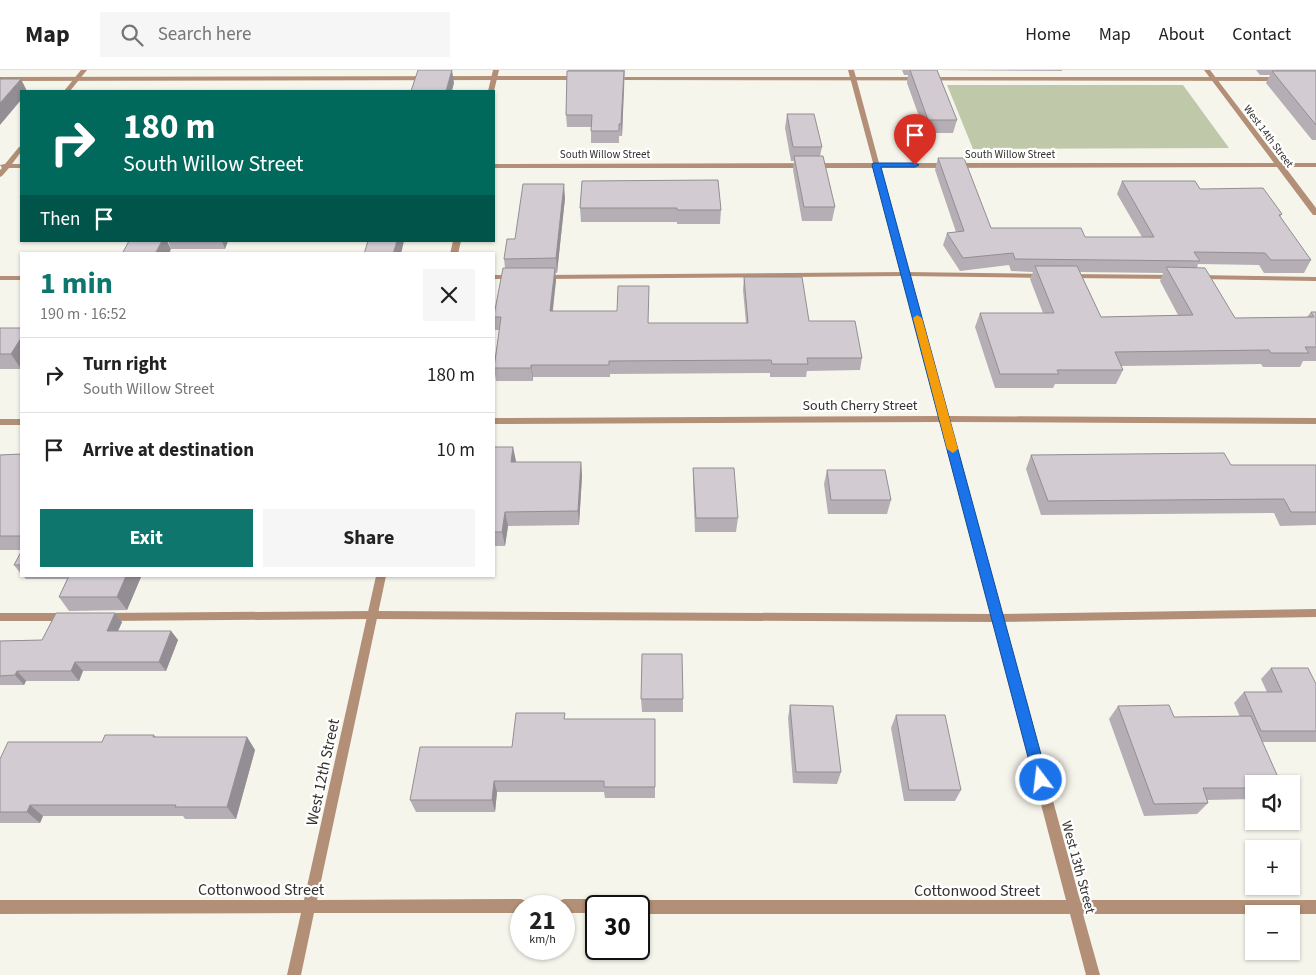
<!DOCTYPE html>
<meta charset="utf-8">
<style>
body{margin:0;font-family:"Source Sans 3",sans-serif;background:#f6f6f6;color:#222;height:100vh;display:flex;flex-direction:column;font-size:19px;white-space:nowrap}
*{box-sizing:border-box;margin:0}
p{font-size:16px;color:#767676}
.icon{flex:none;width:28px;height:28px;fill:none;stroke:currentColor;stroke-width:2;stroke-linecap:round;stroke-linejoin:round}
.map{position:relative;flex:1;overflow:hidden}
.details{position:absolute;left:20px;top:182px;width:475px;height:325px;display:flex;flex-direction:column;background:#fff;border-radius:0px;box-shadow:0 1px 4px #0004}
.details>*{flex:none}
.hud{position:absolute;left:20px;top:20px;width:475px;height:152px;border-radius:0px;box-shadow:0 1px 4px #0004;background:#00695c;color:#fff;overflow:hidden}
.fabs{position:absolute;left:1245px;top:705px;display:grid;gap:10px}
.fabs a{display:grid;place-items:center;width:55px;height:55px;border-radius:0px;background:#fff;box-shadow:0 1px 4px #0004;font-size:25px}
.speed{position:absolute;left:510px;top:825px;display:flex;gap:10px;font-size:25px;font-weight:700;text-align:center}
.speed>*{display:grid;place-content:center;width:65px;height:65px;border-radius:50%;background:#fff;box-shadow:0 1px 4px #0004;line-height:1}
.speed small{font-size:12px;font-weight:400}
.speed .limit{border:2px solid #111;border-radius:8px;background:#fff;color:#111}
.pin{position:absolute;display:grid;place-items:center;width:42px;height:42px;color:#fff;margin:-51px -21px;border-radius:50% 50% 50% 0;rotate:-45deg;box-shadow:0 0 5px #0007}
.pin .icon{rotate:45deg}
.me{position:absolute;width:55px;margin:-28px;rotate:345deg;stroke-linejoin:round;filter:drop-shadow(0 0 4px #0008)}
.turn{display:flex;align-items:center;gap:18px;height:105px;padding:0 20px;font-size:22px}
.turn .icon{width:65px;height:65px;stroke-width:2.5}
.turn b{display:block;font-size:35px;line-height:42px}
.then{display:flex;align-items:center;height:48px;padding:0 20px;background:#0003;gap:10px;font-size:19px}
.round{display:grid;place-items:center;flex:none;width:52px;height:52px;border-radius:0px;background:#f6f6f6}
.headline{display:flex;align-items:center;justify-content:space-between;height:85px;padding:0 20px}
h1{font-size:30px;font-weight:700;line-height:38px;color:#0f766e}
.action{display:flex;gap:10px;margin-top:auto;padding:10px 20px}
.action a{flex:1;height:58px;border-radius:0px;background:#0f766e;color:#fff;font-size:20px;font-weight:700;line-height:58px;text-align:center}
.action a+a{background:#f6f6f6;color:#222}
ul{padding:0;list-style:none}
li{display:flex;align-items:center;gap:15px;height:75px;padding:0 20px;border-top:1px solid #e0e0e0}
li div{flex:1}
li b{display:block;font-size:19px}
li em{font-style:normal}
header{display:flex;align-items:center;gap:30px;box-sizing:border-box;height:70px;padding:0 25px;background:#fff;border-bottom:1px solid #e0e0e0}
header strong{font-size:24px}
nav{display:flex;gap:28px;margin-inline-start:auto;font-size:18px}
.search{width:350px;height:45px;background:#f6f6f6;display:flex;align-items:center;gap:12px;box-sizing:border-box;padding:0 18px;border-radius:0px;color:#767676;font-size:19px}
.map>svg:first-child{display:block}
.green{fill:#c0c8aa}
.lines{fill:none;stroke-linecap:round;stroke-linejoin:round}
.service{fill:#b28f76;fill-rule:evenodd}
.minor{fill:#b28f76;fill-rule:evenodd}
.wall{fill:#b5afb5;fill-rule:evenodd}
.shaded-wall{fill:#938e93}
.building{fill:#d2cbd2;stroke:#938e93}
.route{fill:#1a73e8;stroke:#114b97}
.slow{fill:#f59e0b}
.labels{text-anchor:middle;stroke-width:4.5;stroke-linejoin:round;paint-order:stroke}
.far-street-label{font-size:11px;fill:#32312e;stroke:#fff}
.street-label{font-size:14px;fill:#32312e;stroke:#fff}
.near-street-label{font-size:16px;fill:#32312e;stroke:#fff}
</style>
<header>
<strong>Map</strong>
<div class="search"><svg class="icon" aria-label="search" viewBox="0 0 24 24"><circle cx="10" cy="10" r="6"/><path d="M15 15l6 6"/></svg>Search here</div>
<nav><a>Home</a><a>Map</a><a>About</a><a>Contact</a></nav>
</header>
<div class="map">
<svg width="1316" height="905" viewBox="0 0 1316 905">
<rect width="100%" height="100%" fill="#f6f5ec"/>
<!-- green -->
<path class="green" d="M 947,15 L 1183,15 L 1229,78 L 973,79 Z"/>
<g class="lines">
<!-- service -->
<path class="service" d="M 0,7 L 580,6 L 583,8 L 580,10 L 0,11 Z
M 610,7 L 1280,7 L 1283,9 L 1280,11 L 612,10 L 609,8 Z
M 905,202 L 1045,204 L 1049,206 L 1045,208 L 905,206 L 542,209 L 538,207 L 542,205 Z
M 1067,204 L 1175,205 L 1179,207 L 1175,209 L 1070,208 L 1067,208 Z
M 494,205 L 513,205 L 517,207 L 513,209 L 494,209 Z
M 1197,205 L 1316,207 L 1316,211 L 1200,209 L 1197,209 Z
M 0,206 L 21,206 L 21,210 L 0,210 Z
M 1316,539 L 1316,547 L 997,552 L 373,549 L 105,551 L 101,550 L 100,547 L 101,544 L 105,543 L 373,541 L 997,544 Z
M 0,543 L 68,543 L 72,544 L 73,547 L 72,550 L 68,551 L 0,551 Z"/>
<!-- minor -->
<path class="minor" d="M 81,0 L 87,0 L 70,21 L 64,21 Z
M 493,0 L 499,0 L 494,21 L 488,21 Z
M 848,0 L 854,0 L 879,93 L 1274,93 L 1204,0 L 1210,0 L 1281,93 L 1316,93 L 1316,97 L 1285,97 L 1316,138 L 1316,145 L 1313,145 L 1277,97 L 881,98 L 948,346 L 1316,348 L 1316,354 L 950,352 L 1080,830 L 1316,830 L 1316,844 L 1083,844 L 1100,905 L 1086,905 L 1070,844 L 639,844 L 639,836 L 633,836 L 634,832 L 639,830 L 1066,830 L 941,352 L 494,354 L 494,348 L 939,346 L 874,98 L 494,98 L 494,94 L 873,93 Z
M 21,76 L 21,82 L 12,94 L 21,94 L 21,98 L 9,98 L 2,106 L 0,107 L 0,100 L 2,98 L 0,95 L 5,94 L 19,77 Z
M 453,171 L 461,171 L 458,184 L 450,184 Z
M 0,349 L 21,349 L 21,355 L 0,355 Z
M 376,506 L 386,506 L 317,830 L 521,829 L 526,831 L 528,836 L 521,836 L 521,843 L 314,843 L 301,905 L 287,905 L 301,843 L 0,844 L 0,830 L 304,830 Z
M 564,829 L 596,829 L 601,831 L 603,836 L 596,836 L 596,843 L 564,843 L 564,836 L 557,836 L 559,831 Z"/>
</g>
<!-- wall -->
<path class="wall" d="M 568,0 L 625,0 L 622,66 L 619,66 L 619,73 L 591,73 L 591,57 L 567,57 L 566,45 Z
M 902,0 L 1062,0 L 1062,1 L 937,0 L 957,50 L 953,63 L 925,63 L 907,13 L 908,5 L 904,5 Z
M 1256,0 L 1316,0 L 1316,70 L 1312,70 L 1266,13 L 1270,5 L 1260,5 Z
M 787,44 L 822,77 L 820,86 L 835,137 L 832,151 L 802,151 L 793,100 L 794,91 L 791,91 L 785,58 Z
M 938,88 L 991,158 L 1085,167 L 1142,167 L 1117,124 L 1122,111 L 1200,119 L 1282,144 L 1280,147 L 1311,190 L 1304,203 L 1264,203 L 1259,195 L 1198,194 L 1197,198 L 1235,248 L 1307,247 L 1311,242 L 1316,242 L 1316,291 L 1303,291 L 1300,297 L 1263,297 L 1261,294 L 1121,296 L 1123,300 L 1116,314 L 1055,314 L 1053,318 L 995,318 L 975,257 L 980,243 L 1043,243 L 1030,209 L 1033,202 L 1011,201 L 1009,195 L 960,201 L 943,175 L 947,163 L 956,162 L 935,100 ZM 1080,202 L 1163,203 L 1160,211 L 1178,245 L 1101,247 Z
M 582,111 L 721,140 L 720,154 L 677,154 L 677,152 L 581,152 L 580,138 Z
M 565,128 L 557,203 L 555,203 L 556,210 L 553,241 L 649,253 L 746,253 L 743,220 L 744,207 L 862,288 L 860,300 L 807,301 L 806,307 L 770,307 L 770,303 L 610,304 L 610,307 L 533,307 L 533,311 L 496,311 L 494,298 L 499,260 L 495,260 L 494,245 L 505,198 L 504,189 L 515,169 Z
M 168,171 L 228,171 L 225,179 L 171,179 Z
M 0,258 L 21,258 L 21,299 L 0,299 Z
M 494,377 L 516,392 L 581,392 L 582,406 L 579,455 L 508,456 L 505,476 L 494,476 Z
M 21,384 L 21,480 L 0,480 L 0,385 Z
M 1031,385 L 1231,395 L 1316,395 L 1316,455 L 1280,456 L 1274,443 L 1041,445 L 1026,399 Z
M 693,398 L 738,448 L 736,462 L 695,462 L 693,412 Z
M 827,400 L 891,430 L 887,444 L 828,444 L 824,414 Z
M 21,482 L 21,504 L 14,495 Z
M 23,506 L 201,506 L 141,507 L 127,540 L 69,541 L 59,527 L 67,509 L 26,509 Z
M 115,543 L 122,552 L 118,561 L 171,561 L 178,570 L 166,601 L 83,601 L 79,611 L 26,611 L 24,615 L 0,615 L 0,571 L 42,570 Z
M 1271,598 L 1316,614 L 1316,672 L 1263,672 L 1254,714 L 1254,729 L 1207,730 L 1208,733 L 1197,744 L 1144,746 L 1109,649 L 1118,636 L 1174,647 L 1240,647 L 1234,633 L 1244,622 L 1267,622 L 1261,609 Z
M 641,629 L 683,629 L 683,642 L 642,642 Z
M 790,635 L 841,702 L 837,714 L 793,713 L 788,648 Z
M 896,645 L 961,720 L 955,731 L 904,731 L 891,658 Z
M 566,649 L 655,649 L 655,728 L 605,728 L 604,722 L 497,722 L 495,742 L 416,742 L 410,730 Z
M 154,665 L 156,667 L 247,667 L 255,680 L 236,749 L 185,749 L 183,746 L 43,746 L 40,753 L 0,753 L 0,689 L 102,672 Z"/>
<!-- shaded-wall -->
<path class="shaded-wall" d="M 452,0 L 454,13 L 452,21 L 446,21 Z
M 624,1 L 624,13 L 622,66 L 621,54 Z
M 21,9 L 27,21 L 21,21 L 21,30 L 0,55 L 0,33 Z
M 564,114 L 565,128 L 557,203 L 556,188 Z
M 162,171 L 167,171 L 171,179 L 169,184 L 155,184 Z
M 222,171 L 228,171 L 225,179 Z
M 397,171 L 404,171 L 401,184 L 393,184 Z
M 555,198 L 556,210 L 551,253 L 550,241 Z
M 21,268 L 21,299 L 11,284 Z
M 531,295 L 533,307 L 533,311 L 531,298 Z
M 513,377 L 516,391 L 514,406 L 511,392 Z
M 581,392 L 582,406 L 579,455 L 578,441 Z
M 505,442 L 508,456 L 505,476 L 502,462 Z
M 126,506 L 141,507 L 127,540 L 117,527 Z
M 115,543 L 122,552 L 114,570 L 107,561 Z
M 171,561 L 178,570 L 166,601 L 159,592 Z
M 75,592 L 83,601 L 79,611 L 71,601 Z
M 17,601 L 26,611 L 24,615 L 15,605 Z
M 247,667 L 255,680 L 236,749 L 227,737 Z
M 494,711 L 497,722 L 495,742 L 492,730 Z
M 30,735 L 43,746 L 40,753 L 27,742 Z"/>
<!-- building -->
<path class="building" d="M 418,0 L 452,0 L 446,21 L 411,21 Z
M 910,0 L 937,0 L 957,50 L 928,50 Z
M 567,1 L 624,1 L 621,54 L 619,54 L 619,61 L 591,61 L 592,45 L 566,45 Z
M 1272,1 L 1316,1 L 1316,55 Z
M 0,9 L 21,9 L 0,33 Z
M 787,44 L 814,44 L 822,77 L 793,77 Z
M 794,86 L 823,86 L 835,137 L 804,137 Z
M 938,88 L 964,88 L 991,158 L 1081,158 L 1085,167 L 1154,167 L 1122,111 L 1195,111 L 1200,119 L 1263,118 L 1282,144 L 1279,145 L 1311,190 L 1271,190 L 1265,183 L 1194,182 L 1200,191 L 1015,189 L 1013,183 L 963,188 L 947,163 L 964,161 Z
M 718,110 L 721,140 L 677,140 L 677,138 L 580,138 L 582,111 Z
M 523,114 L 564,114 L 556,188 L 504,189 L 507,169 L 515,169 Z
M 129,171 L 162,171 L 155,184 L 122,184 Z
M 368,171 L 397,171 L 393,184 L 364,184 Z
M 1035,196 L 1077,196 L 1101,247 L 1193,245 L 1166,197 L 1205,198 L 1235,248 L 1314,247 L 1311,242 L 1316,242 L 1316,277 L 1305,277 L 1309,283 L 1271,283 L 1269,280 L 1115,282 L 1123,300 L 1057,300 L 1059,304 L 1000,304 L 980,243 L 1054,243 Z
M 503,198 L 555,198 L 550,241 L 617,241 L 618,216 L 649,216 L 648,253 L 748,253 L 744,207 L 802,207 L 809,251 L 855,251 L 862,288 L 807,288 L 808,294 L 772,294 L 771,290 L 609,291 L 609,295 L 531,295 L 531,298 L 494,298 L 501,247 L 494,247 L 494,245 Z
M 0,258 L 21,258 L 21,268 L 11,284 L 0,284 Z
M 494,377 L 513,377 L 511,392 L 581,392 L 578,441 L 505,442 L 502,462 L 494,462 Z
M 1224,383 L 1231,395 L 1316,395 L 1316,442 L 1291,442 L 1284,429 L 1048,431 L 1031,385 Z
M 21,384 L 21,466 L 0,466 L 0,385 Z
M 693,398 L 734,398 L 738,448 L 696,448 Z
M 827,400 L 885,400 L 891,430 L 831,430 Z
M 21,482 L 21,495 L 14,495 Z
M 69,506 L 126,506 L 117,527 L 59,527 Z
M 56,543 L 115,543 L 107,561 L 171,561 L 159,592 L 75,592 L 71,601 L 17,601 L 15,605 L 0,606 L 0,571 L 42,570 Z
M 642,584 L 682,584 L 683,629 L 641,629 Z
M 1271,598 L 1308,598 L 1316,614 L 1316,661 L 1261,661 L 1244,622 L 1282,622 Z
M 790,635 L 833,636 L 841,702 L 796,702 Z
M 1169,635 L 1174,647 L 1251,646 L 1281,714 L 1254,714 L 1254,718 L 1203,718 L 1208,733 L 1154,734 L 1118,636 Z
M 516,643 L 565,643 L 564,649 L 655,649 L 655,717 L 604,717 L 604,711 L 494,711 L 492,730 L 410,730 L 420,677 L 512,677 Z
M 896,645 L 945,645 L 961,720 L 909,720 Z
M 105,665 L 154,665 L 153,667 L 247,667 L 227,737 L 175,737 L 176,735 L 30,735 L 27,742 L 0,742 L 0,689 L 8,672 L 102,672 Z"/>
<!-- route -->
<path class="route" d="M 873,93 L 915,93 L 919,95 L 915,97 L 881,97 L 1048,710 L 1046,715 L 1041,717 L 1036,715 L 1034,710 L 872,95 Z"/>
<!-- slow -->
<path class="slow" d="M 917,245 L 922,248 L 958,379 L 953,383 L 947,379 L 913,248 Z"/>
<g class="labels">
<!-- far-street labels -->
<g class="far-street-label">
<text transform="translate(1269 66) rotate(53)" y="4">West 14th Street</text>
<text x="605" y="88">South Willow Street</text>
<text x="1010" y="88">South Willow Street</text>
</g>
<!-- street labels -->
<g class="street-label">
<text x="860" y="340">South Cherry Street</text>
<text transform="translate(1079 797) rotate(75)" y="5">West 13th Street</text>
</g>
<!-- near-street labels -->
<g class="near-street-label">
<text transform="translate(322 702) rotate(-78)" y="6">West 12th Street</text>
<text x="261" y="825">Cottonwood Street</text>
<text x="977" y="826">Cottonwood Street</text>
</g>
</g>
</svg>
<div class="fabs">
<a><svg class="icon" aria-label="sound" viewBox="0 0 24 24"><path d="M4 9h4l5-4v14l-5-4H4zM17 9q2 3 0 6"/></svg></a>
<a>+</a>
<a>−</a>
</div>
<div class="speed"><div>21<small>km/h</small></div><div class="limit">30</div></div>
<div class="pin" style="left:915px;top:95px;background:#d93025"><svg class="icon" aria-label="arrive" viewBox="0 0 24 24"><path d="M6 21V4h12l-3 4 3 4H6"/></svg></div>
<svg class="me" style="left:1041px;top:710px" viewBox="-20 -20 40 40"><circle r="17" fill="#1a73e8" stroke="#fff" stroke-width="3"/><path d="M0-11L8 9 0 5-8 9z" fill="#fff"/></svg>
<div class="hud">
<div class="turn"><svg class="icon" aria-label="right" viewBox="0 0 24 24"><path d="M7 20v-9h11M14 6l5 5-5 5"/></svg><div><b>180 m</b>South Willow Street</div></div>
<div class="then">Then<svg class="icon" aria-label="arrive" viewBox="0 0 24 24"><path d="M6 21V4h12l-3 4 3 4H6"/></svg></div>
</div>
<section class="details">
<div class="headline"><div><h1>1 min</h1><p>190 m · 16:52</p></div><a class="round"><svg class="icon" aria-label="close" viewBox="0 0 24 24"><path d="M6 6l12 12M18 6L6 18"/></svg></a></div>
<ul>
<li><svg class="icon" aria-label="right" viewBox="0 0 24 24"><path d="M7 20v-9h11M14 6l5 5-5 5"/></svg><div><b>Turn right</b><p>South Willow Street</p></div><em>180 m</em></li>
<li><svg class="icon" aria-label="arrive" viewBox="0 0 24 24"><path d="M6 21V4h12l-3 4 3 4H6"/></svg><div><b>Arrive at destination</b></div><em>10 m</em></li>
</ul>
<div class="action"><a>Exit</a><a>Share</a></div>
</section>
</div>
